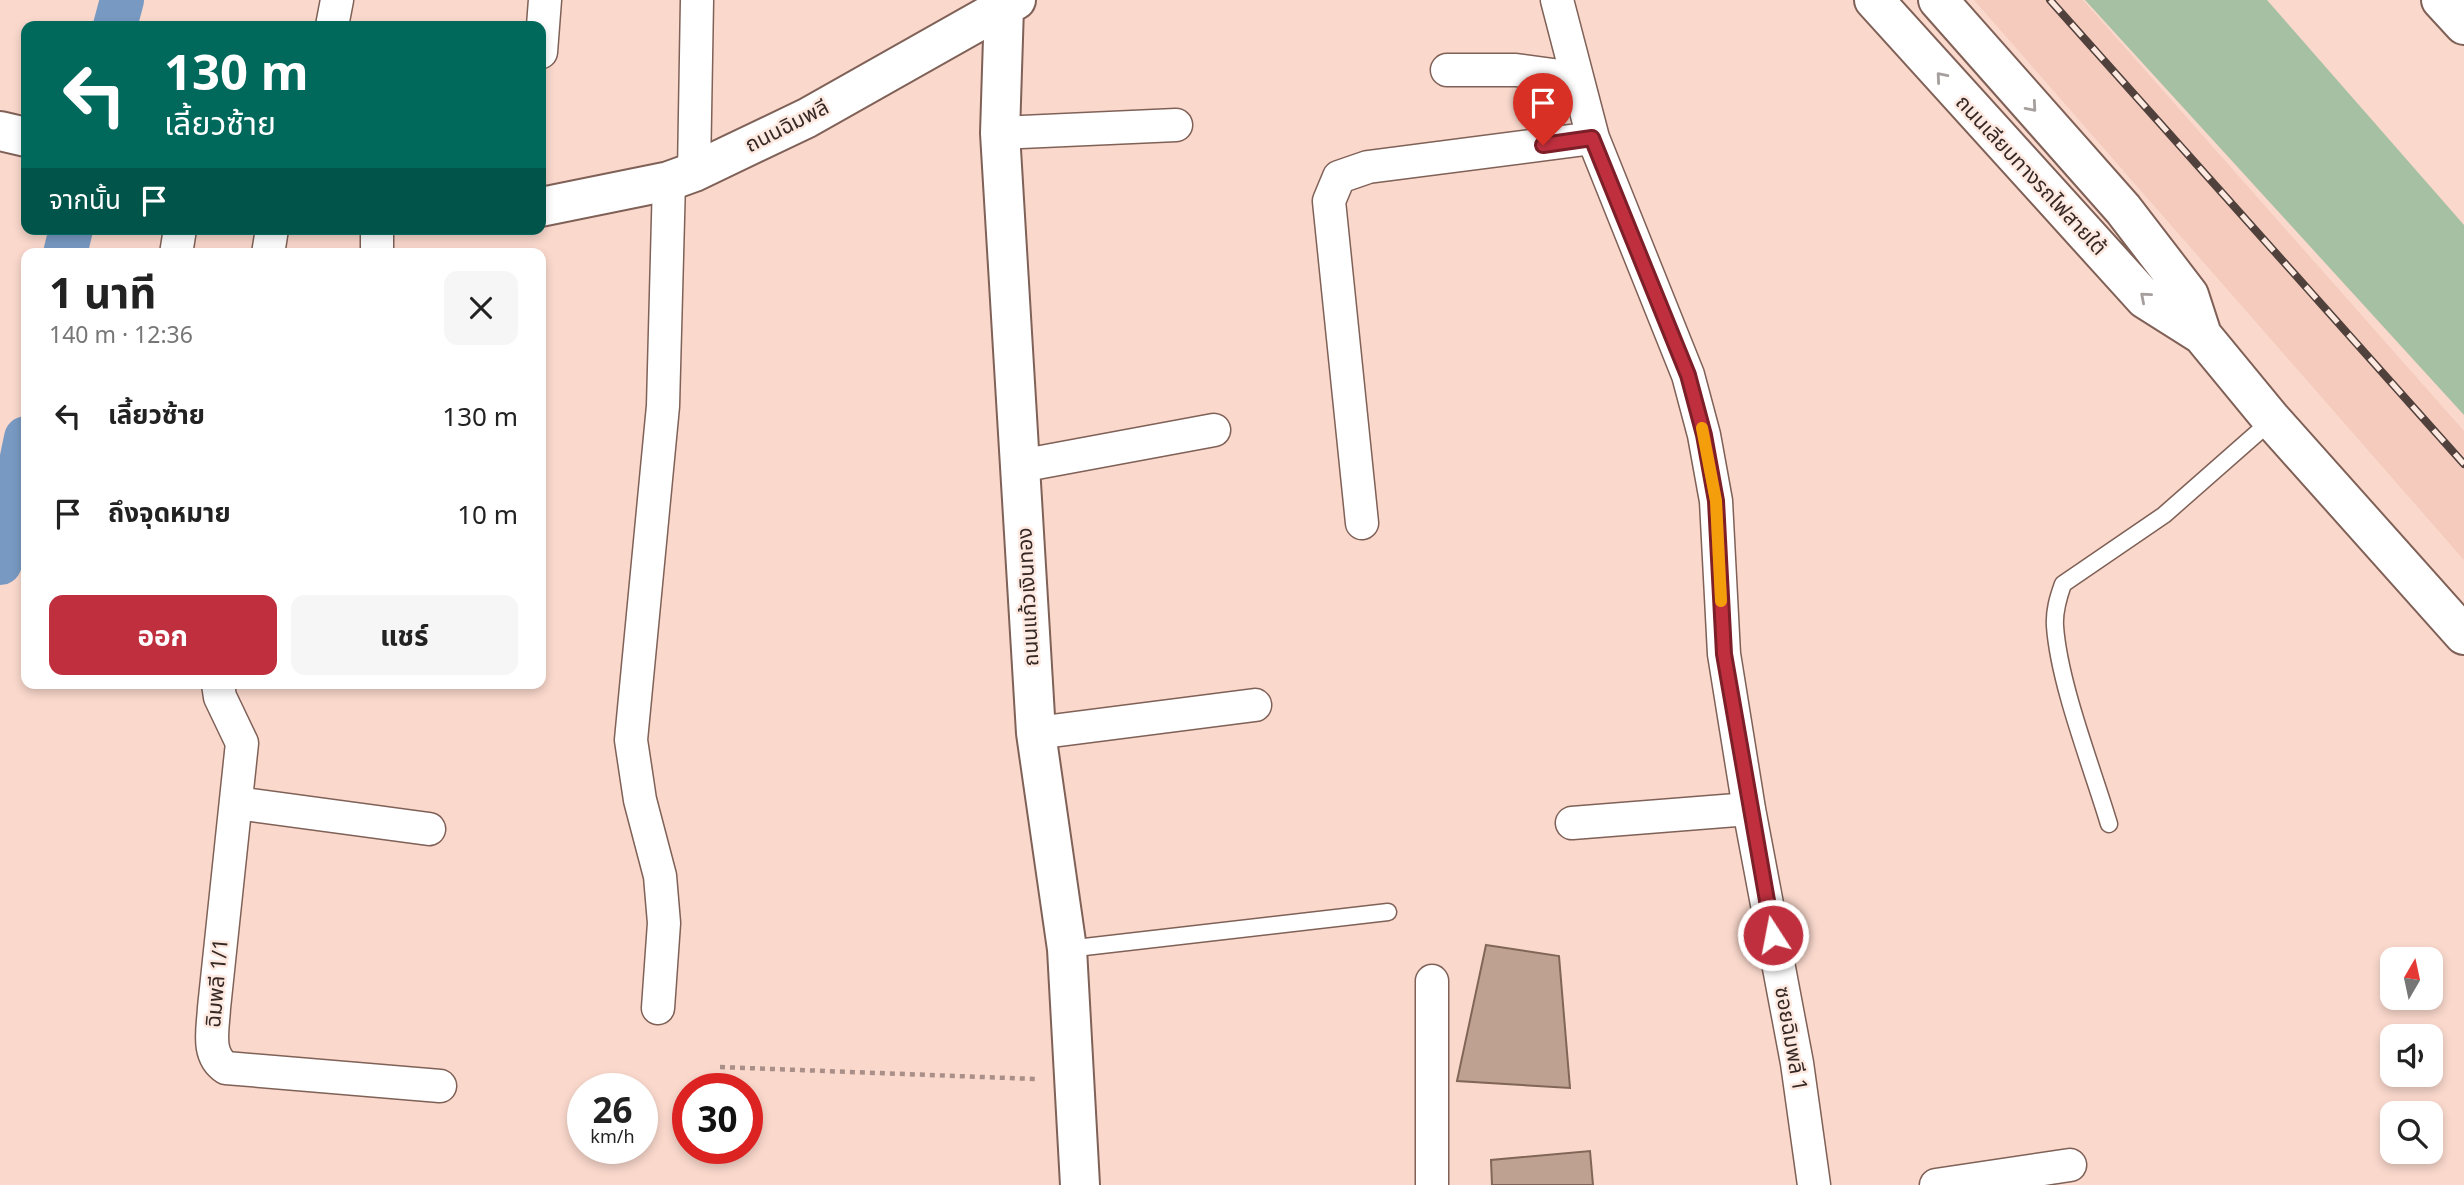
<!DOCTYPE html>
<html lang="th">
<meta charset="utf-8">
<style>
body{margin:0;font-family:"Noto Sans","Noto Sans Thai",sans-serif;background:#f6f6f6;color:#222;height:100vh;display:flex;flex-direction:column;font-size:26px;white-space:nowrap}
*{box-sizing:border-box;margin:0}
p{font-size:23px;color:#767676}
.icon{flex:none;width:38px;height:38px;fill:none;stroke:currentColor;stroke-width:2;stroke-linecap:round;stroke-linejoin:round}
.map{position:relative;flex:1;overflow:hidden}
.drawer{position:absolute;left:21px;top:248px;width:525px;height:441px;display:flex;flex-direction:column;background:#fff;border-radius:14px;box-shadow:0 4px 10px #0003}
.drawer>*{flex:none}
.hud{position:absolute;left:21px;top:21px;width:525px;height:214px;border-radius:14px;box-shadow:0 4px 10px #0003;background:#00695c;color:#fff;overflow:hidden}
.needle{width:46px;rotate:9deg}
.tools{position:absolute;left:2380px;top:947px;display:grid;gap:14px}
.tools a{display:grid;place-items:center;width:63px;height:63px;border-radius:14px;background:#fff;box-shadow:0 4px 10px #0003;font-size:35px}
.speed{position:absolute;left:567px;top:1073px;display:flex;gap:14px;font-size:35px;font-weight:700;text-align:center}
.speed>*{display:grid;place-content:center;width:91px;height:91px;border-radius:50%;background:#fff;box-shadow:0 4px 10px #0003;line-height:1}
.speed small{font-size:18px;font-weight:400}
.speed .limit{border:10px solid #d22;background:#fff;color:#111}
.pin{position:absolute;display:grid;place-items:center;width:60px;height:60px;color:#fff;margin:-72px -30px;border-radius:50% 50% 50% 0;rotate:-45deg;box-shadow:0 0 7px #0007}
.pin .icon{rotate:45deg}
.me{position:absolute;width:77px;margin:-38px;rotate:349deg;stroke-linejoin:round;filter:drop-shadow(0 0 5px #0008)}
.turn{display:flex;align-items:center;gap:24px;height:147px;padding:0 28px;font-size:32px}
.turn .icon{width:91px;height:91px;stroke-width:2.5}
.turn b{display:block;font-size:49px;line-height:60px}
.then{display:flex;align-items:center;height:66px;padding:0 28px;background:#0003;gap:14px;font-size:26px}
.round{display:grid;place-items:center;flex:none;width:74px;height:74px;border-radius:14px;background:#f6f6f6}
.head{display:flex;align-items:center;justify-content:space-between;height:119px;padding:0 28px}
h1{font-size:42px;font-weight:700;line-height:52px}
.primary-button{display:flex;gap:14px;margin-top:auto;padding:14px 28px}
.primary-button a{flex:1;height:80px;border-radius:14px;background:#bf2f3e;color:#fff;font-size:28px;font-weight:700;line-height:80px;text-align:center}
.primary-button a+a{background:#f6f6f6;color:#222}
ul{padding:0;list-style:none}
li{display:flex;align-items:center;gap:21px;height:98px;padding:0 28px}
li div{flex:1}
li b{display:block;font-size:26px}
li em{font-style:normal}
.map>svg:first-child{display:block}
.built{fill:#f4cbbc}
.green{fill:#a5c0a2}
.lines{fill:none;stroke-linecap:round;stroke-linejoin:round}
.canal{stroke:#7899c2;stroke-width:44}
.building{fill:#bea190;stroke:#816657;stroke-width:2}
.lane-casing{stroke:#7f6157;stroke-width:19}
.street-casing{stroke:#7f6157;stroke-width:35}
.secondary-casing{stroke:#7f6157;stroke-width:42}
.path{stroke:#a98f87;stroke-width:4.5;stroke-dasharray:5 5;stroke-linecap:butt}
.lane{stroke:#fff;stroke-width:16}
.street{stroke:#fff;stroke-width:32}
.secondary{stroke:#fff;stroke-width:38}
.rail-casing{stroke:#51413c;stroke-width:8}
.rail{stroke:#fee9e1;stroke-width:5;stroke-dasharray:16;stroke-linecap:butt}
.oneway{stroke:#a59f9d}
.route-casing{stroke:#7c1f28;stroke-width:18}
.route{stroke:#bf2f3e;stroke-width:12}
.slow{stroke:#f59e0b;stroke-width:12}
.labels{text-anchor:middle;stroke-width:5;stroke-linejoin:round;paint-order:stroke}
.street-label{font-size:21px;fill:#362925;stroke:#fee9e1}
</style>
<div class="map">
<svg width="2464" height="1185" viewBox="0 0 2464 1185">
<rect width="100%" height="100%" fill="#fad8cc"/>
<!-- built -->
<path class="built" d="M 1974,0 L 2083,0 L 2464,431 L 2464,560 Z"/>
<!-- green -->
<path class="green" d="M 2085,0 L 2267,0 L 2464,225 L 2464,415 Z"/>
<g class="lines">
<!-- canal -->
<path class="canal" d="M 115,26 L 122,0
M 65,254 L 71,229
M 0,563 L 26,438"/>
</g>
<!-- building -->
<path class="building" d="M 1486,945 L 1559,956 L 1570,1088 L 1457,1081 Z
M 1590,1151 L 1593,1185 L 1492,1185 L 1491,1160 Z"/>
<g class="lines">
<defs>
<path id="lane" d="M 2109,824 C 2092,767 2059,684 2055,626 C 2054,611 2058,598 2063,584 L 2164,515 L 2272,420
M 1067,949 L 1388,912"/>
<path id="street" d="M 1557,0 L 1593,138 L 1688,375 L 1704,435 L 1716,501 L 1724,654 L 1749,809 L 1797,1063 L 1814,1185
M 332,26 L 337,0
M 541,52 L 545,0
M 1447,70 L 1516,70 L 1575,78
M 1000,133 L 1176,125
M 694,172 L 697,0
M 176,254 L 180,229
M 268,254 L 272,229
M 377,254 L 377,229
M 1020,466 L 1214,430
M 1362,523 L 1329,201 L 1339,177 L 1368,167 L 1593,138
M 218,684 L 220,697 L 242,743 L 214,1008 C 213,1029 206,1055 226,1068 L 440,1086
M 1036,733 L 1255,705
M 236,803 L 429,829
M 1572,823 L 1749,809
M 1432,981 L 1432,1185
M 658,1008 L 664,923 L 660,876 L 640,800 L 631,740 L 663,406 L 669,181
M 1936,1185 L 2070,1165"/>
<path id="secondary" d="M 1874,0 L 2145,299 L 2202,335 L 2272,420 L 2464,635
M 1938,0 L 2123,209 L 2189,295 L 2202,335
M 2441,0 L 2464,25
M 1004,7 L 1000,133 L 1036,733 L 1067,949 L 1080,1185
M 0,131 L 26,137
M 541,207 L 669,181 L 694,172 L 807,118 L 1016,0"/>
</defs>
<!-- lane casing -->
<use href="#lane" class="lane-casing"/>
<!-- street casing -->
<use href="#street" class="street-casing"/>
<!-- secondary casing -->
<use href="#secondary" class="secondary-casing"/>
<!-- path -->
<path class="path" d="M 720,1067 L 1035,1079"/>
<!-- lane -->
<use href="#lane" class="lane"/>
<!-- street -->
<use href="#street" class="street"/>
<!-- secondary -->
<use href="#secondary" class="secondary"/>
<defs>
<path id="rail" d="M 2050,0 L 2464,464"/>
</defs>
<!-- rail casing -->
<use href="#rail" class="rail-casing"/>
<!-- rail -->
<use href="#rail" class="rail"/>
</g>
<!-- one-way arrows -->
<defs><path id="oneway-chevron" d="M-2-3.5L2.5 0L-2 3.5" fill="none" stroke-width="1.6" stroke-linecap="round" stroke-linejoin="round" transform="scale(1.75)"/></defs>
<g class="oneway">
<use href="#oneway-chevron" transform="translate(1941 77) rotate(-131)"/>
<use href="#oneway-chevron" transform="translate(2032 107) rotate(49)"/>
<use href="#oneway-chevron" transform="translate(2145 297) rotate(-139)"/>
</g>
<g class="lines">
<defs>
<path id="route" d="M 1543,145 L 1592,138 L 1688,375 L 1704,435 L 1716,501 L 1724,654 L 1773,935"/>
</defs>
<!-- route casing -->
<use href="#route" class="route-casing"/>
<!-- route -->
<use href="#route" class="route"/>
<!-- slow -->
<path class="slow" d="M 1702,428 L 1716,501 L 1721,601"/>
</g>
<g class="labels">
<!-- street labels -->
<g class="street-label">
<text transform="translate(787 126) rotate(-27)" y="7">ถนนฉิมพลี</text>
<text transform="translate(2031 175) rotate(47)" y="7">ถนนเลียบทางรถไฟสายใต้</text>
<text transform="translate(1028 597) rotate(-93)" y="7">ถนนแก้วเงินทอง</text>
<text transform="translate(217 983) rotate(-85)" y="7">ฉิมพลี 1/1</text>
<text transform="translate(1791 1039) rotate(80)" y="7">ซอยฉิมพลี 1</text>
</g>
</g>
</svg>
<div class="tools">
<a><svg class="needle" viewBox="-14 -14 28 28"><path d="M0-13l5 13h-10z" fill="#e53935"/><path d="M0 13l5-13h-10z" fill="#767676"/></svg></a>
<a><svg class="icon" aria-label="sound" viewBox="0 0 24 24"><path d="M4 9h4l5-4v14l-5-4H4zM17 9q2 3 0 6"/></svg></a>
<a><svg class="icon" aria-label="search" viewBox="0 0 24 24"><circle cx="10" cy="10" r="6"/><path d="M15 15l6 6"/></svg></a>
</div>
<div class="speed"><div>26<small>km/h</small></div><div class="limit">30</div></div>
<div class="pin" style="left:1543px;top:145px;background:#d93025"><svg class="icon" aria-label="arrive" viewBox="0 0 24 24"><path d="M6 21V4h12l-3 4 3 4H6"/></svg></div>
<svg class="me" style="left:1773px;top:935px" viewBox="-20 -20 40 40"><circle r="17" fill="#bf2f3e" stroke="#fff" stroke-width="3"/><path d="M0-11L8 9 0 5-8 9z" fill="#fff"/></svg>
<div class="hud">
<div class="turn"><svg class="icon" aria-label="left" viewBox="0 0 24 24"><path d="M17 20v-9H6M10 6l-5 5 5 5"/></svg><div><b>130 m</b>เลี้ยวซ้าย</div></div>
<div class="then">จากนั้น<svg class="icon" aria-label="arrive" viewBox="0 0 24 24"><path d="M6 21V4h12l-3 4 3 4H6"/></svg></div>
</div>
<section class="drawer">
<div class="head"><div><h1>1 นาที</h1><p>140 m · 12:36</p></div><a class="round"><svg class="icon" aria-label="close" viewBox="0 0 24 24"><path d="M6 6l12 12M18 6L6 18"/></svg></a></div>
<ul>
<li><svg class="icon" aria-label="left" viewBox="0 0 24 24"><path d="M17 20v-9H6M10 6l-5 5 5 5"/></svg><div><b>เลี้ยวซ้าย</b></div><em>130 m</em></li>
<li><svg class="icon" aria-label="arrive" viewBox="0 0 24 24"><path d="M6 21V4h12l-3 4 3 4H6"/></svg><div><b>ถึงจุดหมาย</b></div><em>10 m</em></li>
</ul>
<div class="primary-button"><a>ออก</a><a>แชร์</a></div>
</section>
</div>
